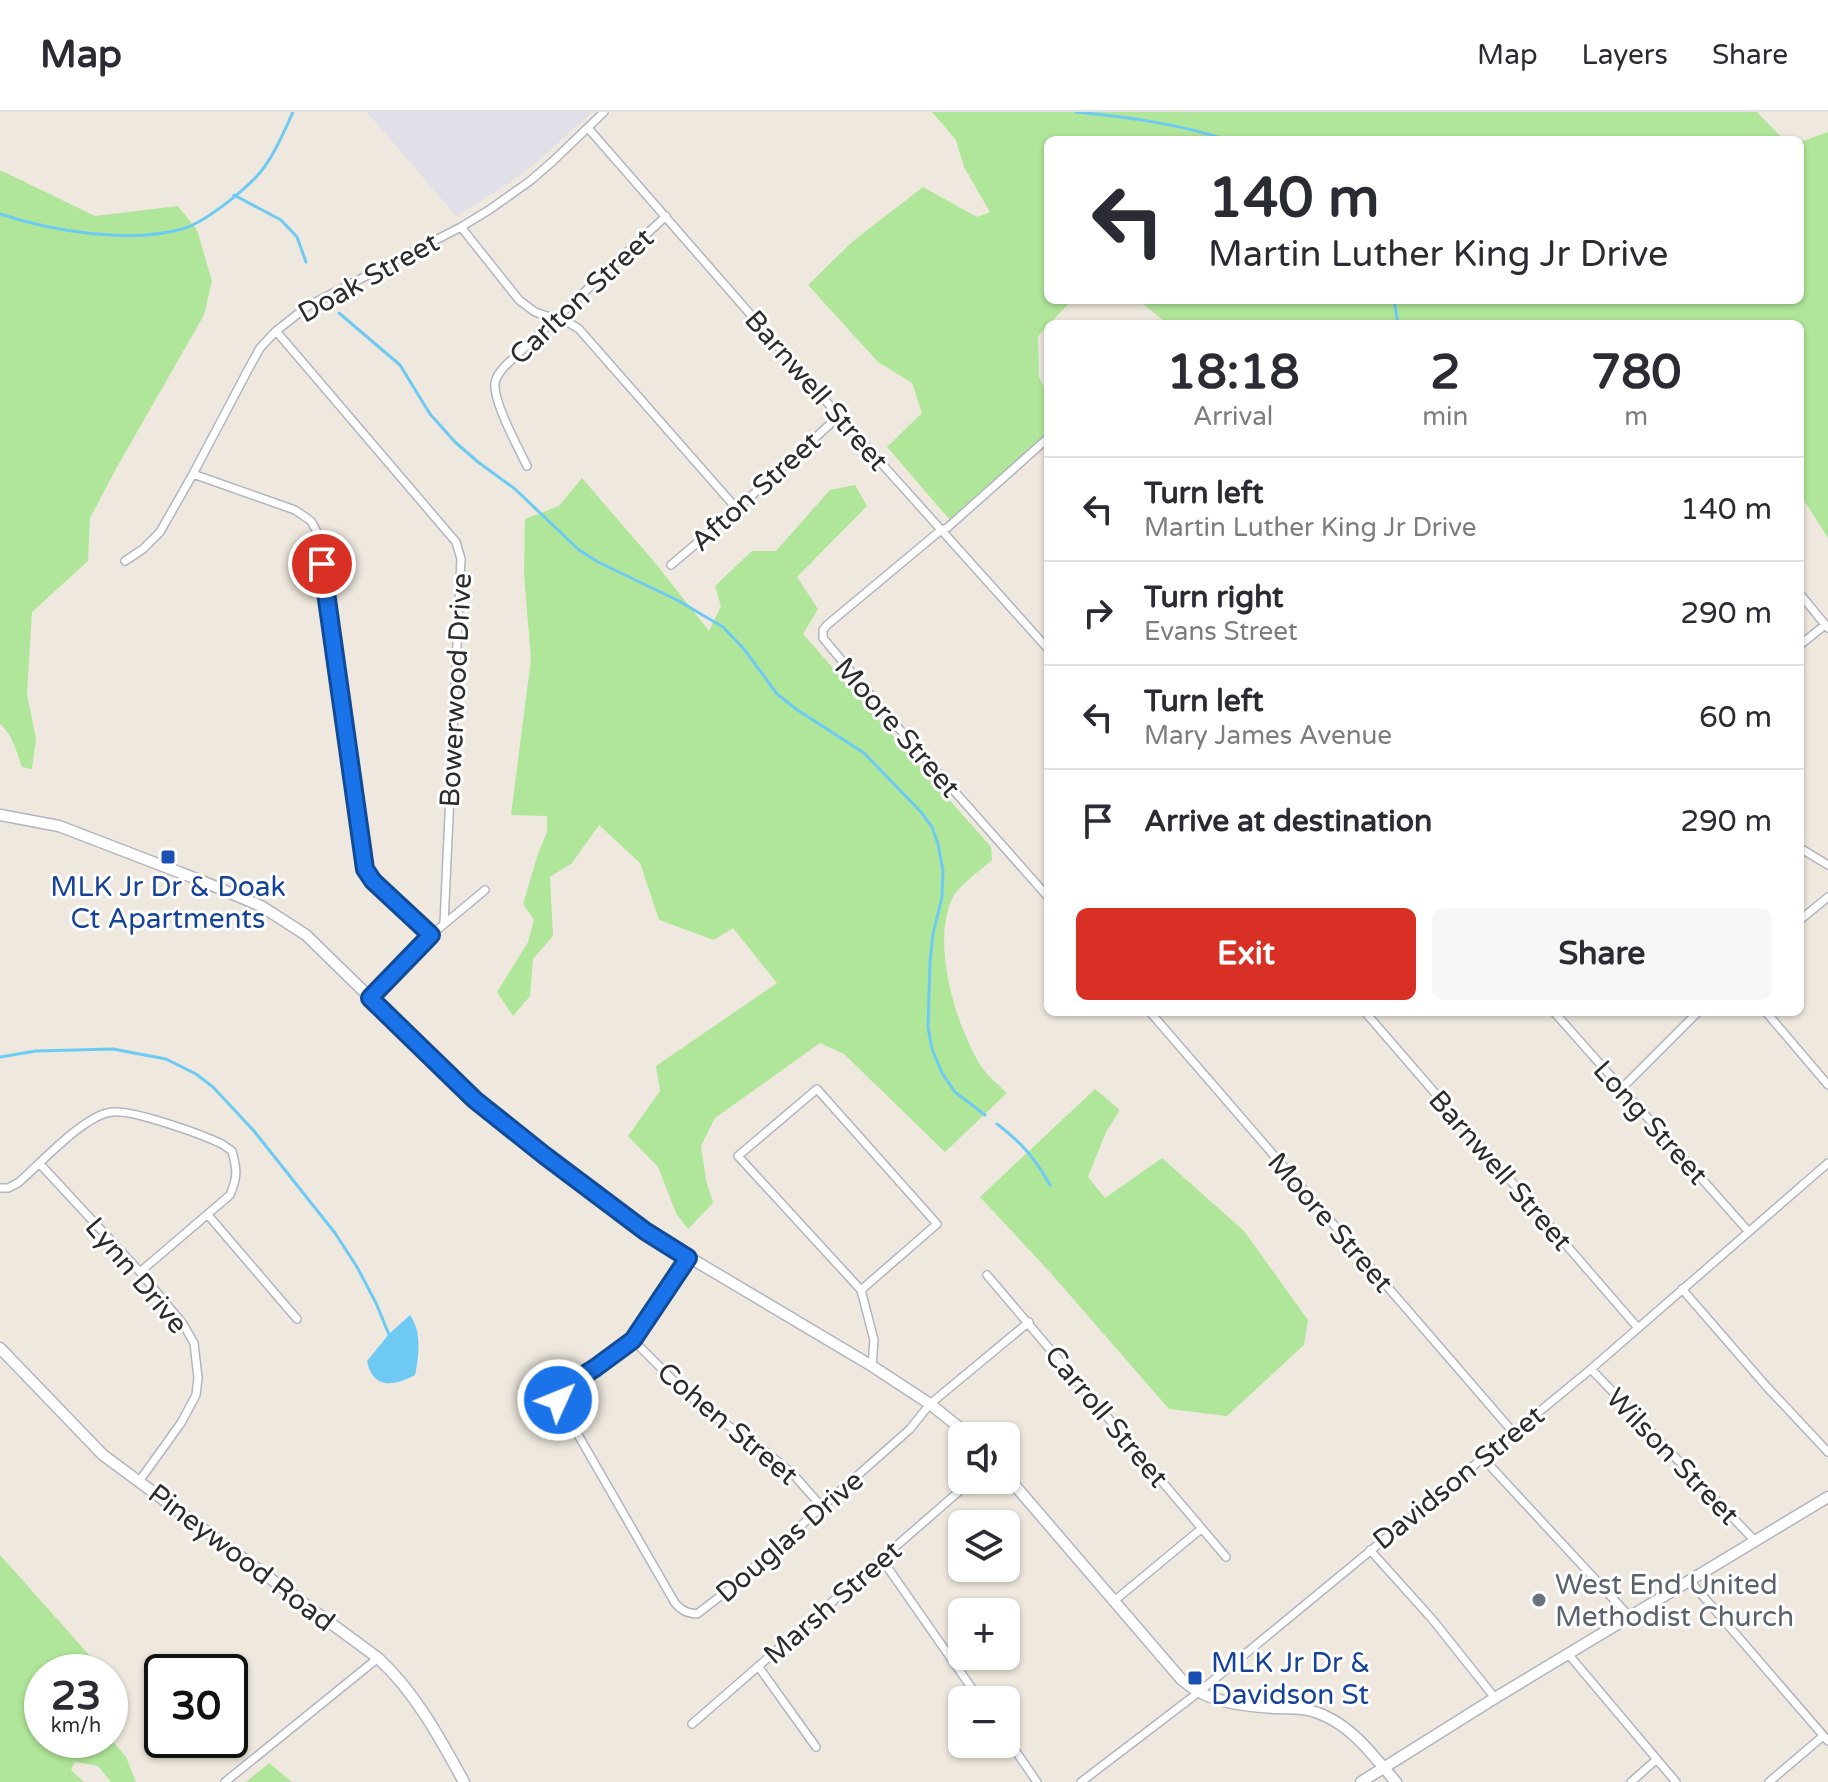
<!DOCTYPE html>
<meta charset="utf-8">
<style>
body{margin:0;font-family:"Varela Round",sans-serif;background:#f7f7f7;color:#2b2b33;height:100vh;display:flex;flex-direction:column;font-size:30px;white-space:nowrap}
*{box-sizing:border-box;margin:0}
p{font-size:26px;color:#7c7c81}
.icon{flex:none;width:44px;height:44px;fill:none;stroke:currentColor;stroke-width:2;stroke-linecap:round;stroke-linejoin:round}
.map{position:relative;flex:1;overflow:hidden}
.panel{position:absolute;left:1044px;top:208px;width:760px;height:696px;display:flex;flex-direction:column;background:#fff;border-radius:12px;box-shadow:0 2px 6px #0004}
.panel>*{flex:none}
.banner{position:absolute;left:1044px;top:24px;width:760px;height:168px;border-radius:12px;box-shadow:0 2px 6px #0004;background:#fff;color:#2b2b33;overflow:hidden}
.fabs{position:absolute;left:948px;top:1310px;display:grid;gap:16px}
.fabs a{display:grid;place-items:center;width:72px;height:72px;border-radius:12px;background:#fff;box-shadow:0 2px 6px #0004;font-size:40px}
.speed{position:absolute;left:24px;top:1542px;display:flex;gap:16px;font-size:40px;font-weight:700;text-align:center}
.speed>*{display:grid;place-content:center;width:104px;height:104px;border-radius:50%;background:#fff;box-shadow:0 2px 6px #0004;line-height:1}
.speed small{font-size:20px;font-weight:400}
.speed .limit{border:4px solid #111;border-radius:12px;background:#fff;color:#111}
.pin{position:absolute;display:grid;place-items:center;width:68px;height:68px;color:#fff;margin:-34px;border:4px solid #fff;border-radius:50%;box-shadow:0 2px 8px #0007}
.me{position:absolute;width:88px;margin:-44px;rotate:46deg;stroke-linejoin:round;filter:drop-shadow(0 0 6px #0008)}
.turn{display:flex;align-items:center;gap:28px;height:168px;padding:0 32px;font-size:36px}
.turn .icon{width:104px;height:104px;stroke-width:2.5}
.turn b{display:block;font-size:56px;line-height:68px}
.eta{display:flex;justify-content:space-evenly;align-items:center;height:136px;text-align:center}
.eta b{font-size:48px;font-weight:800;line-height:56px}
.primary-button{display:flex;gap:16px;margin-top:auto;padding:16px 32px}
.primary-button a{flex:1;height:92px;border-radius:12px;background:#d93025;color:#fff;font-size:32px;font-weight:800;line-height:92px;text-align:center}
.primary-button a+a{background:#f7f7f7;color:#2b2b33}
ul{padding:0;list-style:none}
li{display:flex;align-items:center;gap:24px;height:104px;padding:0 32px;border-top:2px solid #e1e1e2}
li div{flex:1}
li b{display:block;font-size:30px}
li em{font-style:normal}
header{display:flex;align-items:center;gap:48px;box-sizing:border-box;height:112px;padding:0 40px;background:#fff;border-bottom:2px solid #e1e1e2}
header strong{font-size:38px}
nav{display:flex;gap:44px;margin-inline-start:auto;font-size:28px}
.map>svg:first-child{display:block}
.industrial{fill:#e1dfe7}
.green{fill:#b0e699}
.water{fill:#6ecaf3}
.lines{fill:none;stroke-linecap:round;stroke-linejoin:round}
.stream{stroke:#6ecaf3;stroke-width:3}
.street-casing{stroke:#b2b4c0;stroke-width:10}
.secondary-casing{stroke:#b2b4c0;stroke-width:13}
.street{stroke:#fff;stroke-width:7}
.secondary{stroke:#fff;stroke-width:10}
.route-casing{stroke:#114b97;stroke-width:20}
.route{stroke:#1a73e8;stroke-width:14}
.transit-dot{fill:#1a4fb4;stroke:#fff;stroke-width:3}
.worship-dot{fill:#6b7280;stroke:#fff;stroke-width:3}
.labels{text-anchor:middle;stroke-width:6;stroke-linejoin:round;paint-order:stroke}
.street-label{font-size:28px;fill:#2c2c2c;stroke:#fff}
.transit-label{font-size:28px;fill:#164399;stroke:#fff}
.worship-label{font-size:28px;fill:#5b616d;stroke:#fff;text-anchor:start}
</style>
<header>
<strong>Map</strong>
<nav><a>Map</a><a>Layers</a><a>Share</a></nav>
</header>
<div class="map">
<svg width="1828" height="1670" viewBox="0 0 1828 1670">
<rect width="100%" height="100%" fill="#eee8de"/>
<!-- industrial -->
<path class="industrial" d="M 367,0 L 592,0 L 543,45 L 510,71 L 456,104 Z"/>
<!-- green -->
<path class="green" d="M 932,0 L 1757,0 L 1784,28 L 1048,28 L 1048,188 L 1072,188 L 1038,224 L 1039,265 L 1048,283 L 1048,320 L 950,408 L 887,335 L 922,301 L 912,271 L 878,250 L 808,173 L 852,130 L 923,75 L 977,105 L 990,100 L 964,55 L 956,28 Z
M 1828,20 L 1828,426 L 1800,382 L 1800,212 L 1168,212 L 1138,188 L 1800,188 L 1800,30 Z
M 0,58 L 95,104 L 178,94 L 197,118 L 212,169 L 204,203 L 117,355 L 90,406 L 88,449 L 32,500 L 27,582 L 36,627 L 32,657 L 22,655 C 17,640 12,622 0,612 Z
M 582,366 L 656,452 L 709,519 L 721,494 L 715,474 L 752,439 L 776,439 L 830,378 L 855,373 L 867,394 L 797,465 L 818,497 L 803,522 L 991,735 L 992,748 C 981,758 958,774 952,787 C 931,832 956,914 981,954 C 987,964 999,973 1007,981 L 945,1040 L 844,942 L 820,931 L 715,1006 L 701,1034 L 706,1068 L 713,1091 L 688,1117 L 676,1101 L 658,1055 L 628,1024 L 660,979 L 656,954 L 777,871 L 733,816 L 714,828 L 659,808 L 640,751 L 599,713 L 572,751 L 550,765 L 553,824 L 533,847 L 530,884 L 513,904 L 497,880 L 528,830 L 534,808 L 523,792 L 538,742 L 547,720 L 547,704 L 511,703 L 531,547 L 524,462 L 525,407 L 559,394 Z
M 1095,977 L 1120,998 L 1106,1020 L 1088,1065 L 1105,1086 L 1162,1046 L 1244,1119 L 1308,1208 L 1304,1233 L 1227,1304 L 1169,1297 L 1048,1158 L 980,1085 Z
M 0,1443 L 90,1544 L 82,1560 L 42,1560 L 42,1628 L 110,1628 L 110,1626 L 126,1645 L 136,1670 L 111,1670 L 98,1654 L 75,1650 L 71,1658 L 84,1670 L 0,1670 Z
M 269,1651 L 292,1670 L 246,1670 Z"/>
<!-- water -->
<path class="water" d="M 410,1203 C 422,1220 419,1244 415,1263 C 394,1274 373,1278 367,1249 L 389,1222 Z"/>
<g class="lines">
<!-- stream -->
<path class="stream" d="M 1076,0 C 1128,5 1179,12 1228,28
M 234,83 L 281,108 L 297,125 L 306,150
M 0,102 C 51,119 130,132 182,117 C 204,111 241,81 257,64 C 272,48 284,20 293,0
M 1394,188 L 1398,212
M 339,201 L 400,253 L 430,302 L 455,330 L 478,350 L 515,377 L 579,438 L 598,450 L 677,488 L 723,515 L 744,537 L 777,582 L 796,597 L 864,641 L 921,700 L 932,715 L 938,732 L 943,759 L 942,785 L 933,822 L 930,850 L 928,915 L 932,937 L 942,961 L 955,980 L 985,1003
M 0,945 L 36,939 L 113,937 L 166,947 L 196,962 L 213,975 L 254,1019 L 335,1121 L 357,1155 L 376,1191 L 390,1225
M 997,1012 C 1023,1032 1034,1045 1050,1073"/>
<defs>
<path id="street" d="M 588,16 L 839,304 L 1048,537
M 461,115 L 519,188 L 535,200 L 571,212 L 579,217 L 737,397
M 276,219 L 456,430 L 461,447 L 444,811
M 1048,326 L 947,416 L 941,418 L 827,513 L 823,518 L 823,526 L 887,603 L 1048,785
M 527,354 C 518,335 493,290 495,271 C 496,264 500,260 505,254 L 666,104
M 193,362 L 295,398 L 311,409 L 316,418 L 365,757 L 373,769 L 431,823
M 125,449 L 143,437 L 160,420 L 193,362 L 249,256 L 260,236 L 276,219 L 308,194 L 461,115 L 489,98 L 530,69 L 553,49 L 604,0
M 671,453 L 737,397 L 839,304
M 1800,482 L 1828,516
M 1800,533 L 1825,513
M 1800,736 L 1828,753
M 1800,808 L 1828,785
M 370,886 L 431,823 L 485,778
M 1150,900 L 1513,1320
M 1365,900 L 1638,1216
M 1554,900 L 1748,1119
M 1766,900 L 1828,973
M 1621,977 L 1698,900
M 40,1052 L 140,1160 L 183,1212 L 194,1231 L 198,1266 L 196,1283 L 181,1311 L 140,1368
M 0,1076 L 8,1076 L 18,1071 C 40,1052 86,1001 113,1000 C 134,998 201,1022 222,1032 L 232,1039 C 237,1058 238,1064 230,1083 L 140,1160
M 208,1103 L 297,1207
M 688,1146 L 633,1228 L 595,1256 L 565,1275 L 560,1279 L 558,1288 L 675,1491 C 682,1499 687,1501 697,1502 L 727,1479 L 910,1317 L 930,1292 L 1029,1210
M 987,1163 L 1226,1445
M 1682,1177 L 1767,1275 L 1828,1340
M 861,1178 L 937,1112 L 817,977 L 738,1044 L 861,1178 L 874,1228 L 872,1254
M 633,1228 L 679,1274 L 707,1299 L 765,1339 L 793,1362 L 822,1395
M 1591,1257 L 1756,1430
M 1482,1345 L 1630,1505
M 1370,1438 L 1432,1507 L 1495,1586
M 881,1446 L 980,1588
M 1690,1469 L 1828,1629
M 1114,1489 L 1201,1417
M 1569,1543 L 1676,1670
M 758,1554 L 816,1635
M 692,1612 L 972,1368
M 1006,1625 L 1037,1670
M 225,1670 L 378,1546
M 1081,1670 L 1199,1580 L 1591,1257 L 1828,1051
M 1631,1670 L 1657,1647
M 1769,1670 L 1823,1624"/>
<path id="secondary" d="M 0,703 L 59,714 L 202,769 L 261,794 L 306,823 L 475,988 L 544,1043 L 645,1119 L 872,1254 L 930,1292 L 970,1324
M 0,1236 L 103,1343 L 378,1546 C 415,1580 440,1626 464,1670
M 1006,1363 L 1181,1567 C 1187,1572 1194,1578 1201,1581 C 1223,1592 1250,1594 1274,1596 C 1291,1596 1308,1596 1323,1603 C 1355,1617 1374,1645 1396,1670
M 1361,1670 L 1495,1586 L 1828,1385"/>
</defs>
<!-- street casing -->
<use href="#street" class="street-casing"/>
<!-- secondary casing -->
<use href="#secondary" class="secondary-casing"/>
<!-- street -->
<use href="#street" class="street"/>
<!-- secondary -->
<use href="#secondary" class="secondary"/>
</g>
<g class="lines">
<defs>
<path id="route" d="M 322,452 L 365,757 L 373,769 L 431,823 L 370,886 L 475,988 L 544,1043 L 645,1119 L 688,1146 L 633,1228 L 595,1256 L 565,1275 L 560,1279 L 558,1288"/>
</defs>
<!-- route casing -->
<use href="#route" class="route-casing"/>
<!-- route -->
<use href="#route" class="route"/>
</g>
<!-- markers -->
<g class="transit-dot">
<rect x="160" y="737" width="16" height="16" rx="4"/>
<rect x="1187" y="1558" width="16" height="16" rx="4"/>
</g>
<circle class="worship-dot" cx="1539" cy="1488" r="8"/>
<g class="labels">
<!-- street labels -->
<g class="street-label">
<text transform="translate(368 165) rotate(-29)" y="10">Doak Street</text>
<text transform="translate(581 184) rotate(-43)" y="10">Carlton Street</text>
<text transform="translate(817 278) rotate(49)" y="10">Barnwell Street</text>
<text transform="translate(755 379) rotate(-42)" y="10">Afton Street</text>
<text transform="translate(455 578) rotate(-87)" y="10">Bowerwood Drive</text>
<text transform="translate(898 615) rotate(49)" y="10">Moore Street</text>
<text transform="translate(1651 1010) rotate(48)" y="10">Long Street</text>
<text transform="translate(1501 1058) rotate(49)" y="10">Barnwell Street</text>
<text transform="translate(1331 1110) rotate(49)" y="10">Moore Street</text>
<text transform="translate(137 1163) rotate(50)" y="10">Lynn Drive</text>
<text transform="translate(1107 1304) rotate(50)" y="10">Carroll Street</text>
<text transform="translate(728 1311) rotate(40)" y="10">Cohen Street</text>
<text transform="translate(1673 1344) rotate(46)" y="10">Wilson Street</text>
<text transform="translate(1458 1365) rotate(-39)" y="10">Davidson Street</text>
<text transform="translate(789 1424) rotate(-41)" y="10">Douglas Drive</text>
<text transform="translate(242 1445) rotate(37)" y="10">Pineywood Road</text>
<text transform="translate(832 1490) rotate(-41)" y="10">Marsh Street</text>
</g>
<!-- transit labels -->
<g class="transit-label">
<text x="168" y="784">MLK Jr Dr &amp; Doak<tspan x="168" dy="32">Ct Apartments</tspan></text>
<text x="1211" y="1560" text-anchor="start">MLK Jr Dr &amp;<tspan x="1211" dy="32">Davidson St</tspan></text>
</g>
<!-- worship labels -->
<g class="worship-label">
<text x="1555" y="1482">West End United<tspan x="1555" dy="32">Methodist Church</tspan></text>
</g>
</g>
</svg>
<div class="fabs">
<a><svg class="icon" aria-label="sound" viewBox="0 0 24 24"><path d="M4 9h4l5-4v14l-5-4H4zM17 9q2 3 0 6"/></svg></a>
<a><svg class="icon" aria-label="layers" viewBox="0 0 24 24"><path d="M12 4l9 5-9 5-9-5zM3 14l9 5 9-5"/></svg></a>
<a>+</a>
<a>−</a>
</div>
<div class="speed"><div>23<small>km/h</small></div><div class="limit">30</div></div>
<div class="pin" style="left:322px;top:452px;background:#d93025"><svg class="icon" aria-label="arrive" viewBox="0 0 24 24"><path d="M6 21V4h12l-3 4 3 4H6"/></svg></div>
<svg class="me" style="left:558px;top:1288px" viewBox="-20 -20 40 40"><circle r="17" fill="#1a73e8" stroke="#fff" stroke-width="3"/><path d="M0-11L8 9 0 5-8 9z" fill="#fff"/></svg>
<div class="banner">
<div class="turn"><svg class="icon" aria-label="left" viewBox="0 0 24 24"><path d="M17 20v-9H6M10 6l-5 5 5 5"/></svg><div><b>140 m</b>Martin Luther King Jr Drive</div></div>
</div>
<section class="panel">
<div class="eta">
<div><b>18:18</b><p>Arrival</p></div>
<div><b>2</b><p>min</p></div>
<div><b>780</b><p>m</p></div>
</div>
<ul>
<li><svg class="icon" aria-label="left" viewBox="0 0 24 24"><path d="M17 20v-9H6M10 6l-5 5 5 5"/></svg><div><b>Turn left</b><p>Martin Luther King Jr Drive</p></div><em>140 m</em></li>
<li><svg class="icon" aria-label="right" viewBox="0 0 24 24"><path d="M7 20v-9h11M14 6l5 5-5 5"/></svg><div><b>Turn right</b><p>Evans Street</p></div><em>290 m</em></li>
<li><svg class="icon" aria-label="left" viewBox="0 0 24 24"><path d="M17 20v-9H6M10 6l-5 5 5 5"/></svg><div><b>Turn left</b><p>Mary James Avenue</p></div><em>60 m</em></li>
<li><svg class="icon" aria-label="arrive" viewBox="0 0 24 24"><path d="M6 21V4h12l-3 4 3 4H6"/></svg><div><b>Arrive at destination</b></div><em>290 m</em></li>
</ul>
<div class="primary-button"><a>Exit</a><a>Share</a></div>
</section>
</div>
